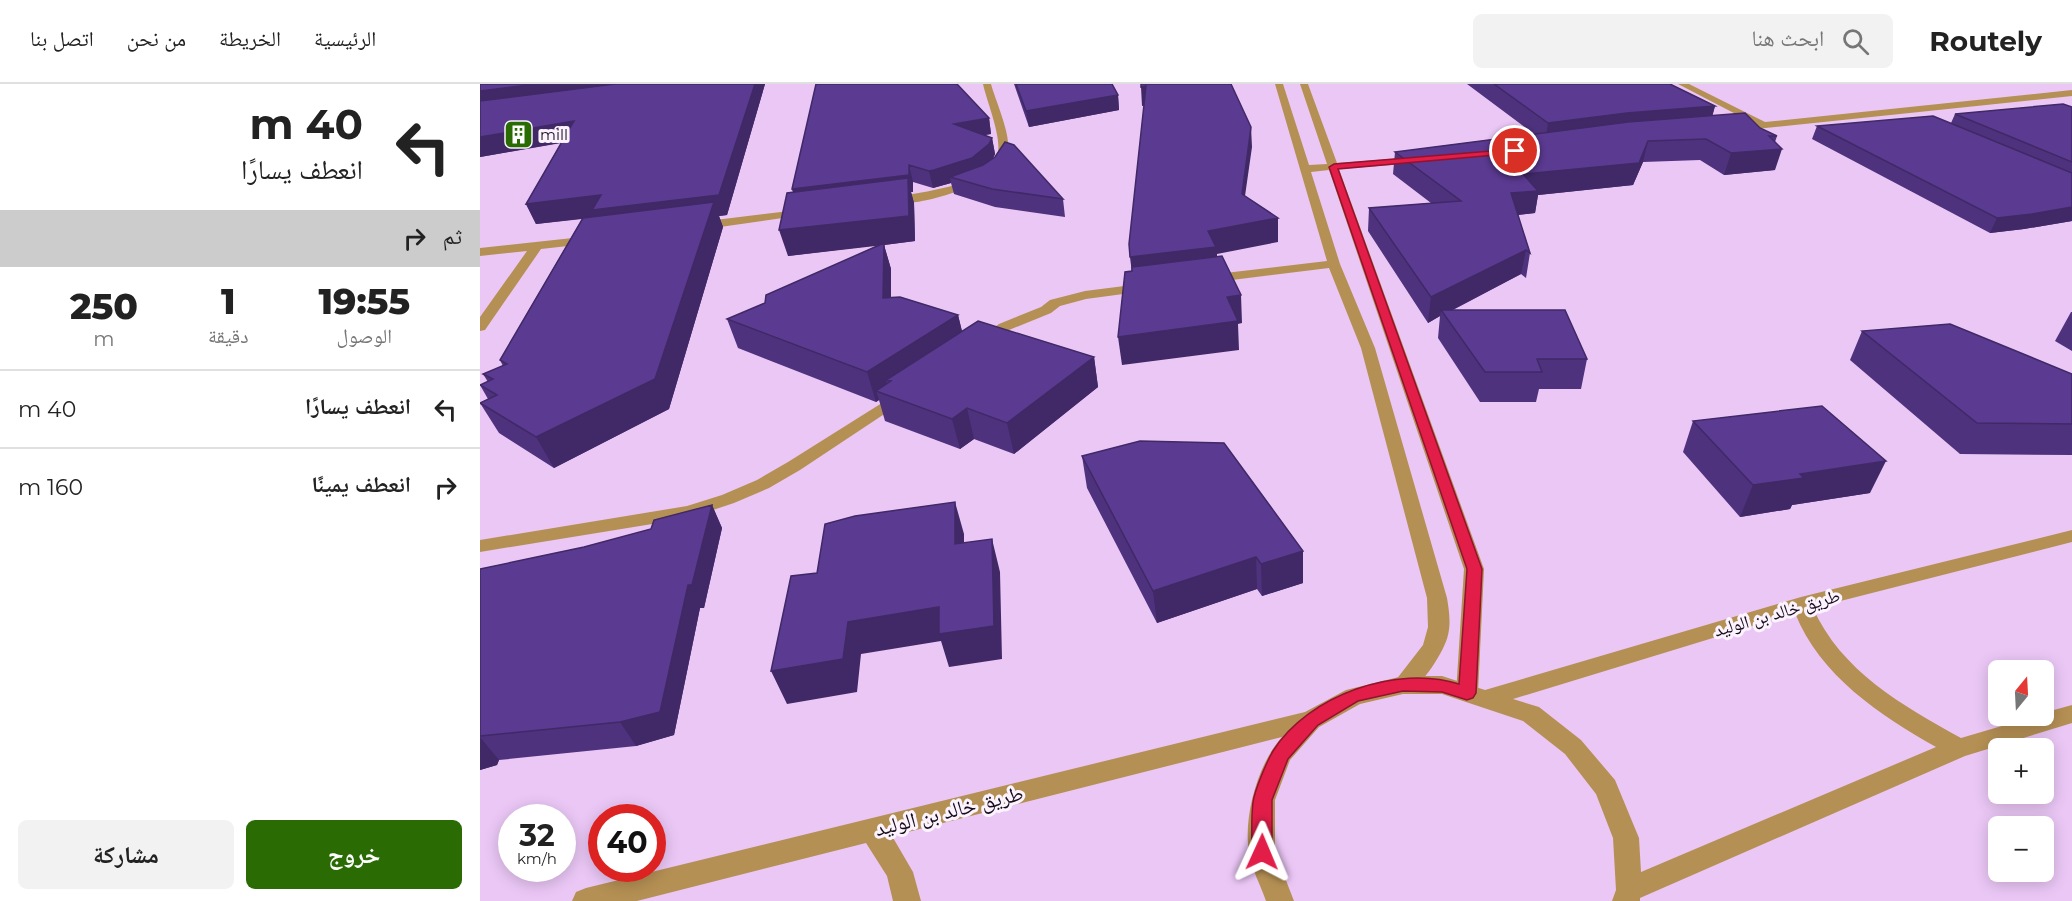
<!DOCTYPE html>
<html lang="ar">
<meta charset="utf-8">
<style>
body{margin:0;font-family:Montserrat,"Noto Naskh Arabic",sans-serif;background:#f2f2f2;color:#222;direction:rtl;height:100vh;display:flex;flex-direction:column;font-size:22px;white-space:nowrap}
*{box-sizing:border-box;margin:0}
p{font-size:20px;color:#767676}
.icon{flex:none;width:33px;height:33px;fill:none;stroke:currentColor;stroke-width:2;stroke-linecap:round;stroke-linejoin:round}
.map{position:relative;flex:1;overflow:hidden;direction:ltr}
.details{display:flex;flex-direction:column;background:#fff;width:480px}
.details>*{flex:none}
.hud{background:#fff;color:#222;overflow:hidden}
.needle{width:39px;rotate:18deg}
.buttons{position:absolute;left:1508px;top:576px;display:grid;gap:12px}
.buttons a{display:grid;place-items:center;width:66px;height:66px;border-radius:9px;background:#fff;box-shadow:0 3px 15px #0003;font-size:30px}
.speed{position:absolute;left:18px;top:720px;display:flex;gap:12px;font-size:30px;font-weight:700;text-align:center}
.speed>*{display:grid;place-content:center;width:78px;height:78px;border-radius:50%;background:#fff;box-shadow:0 3px 15px #0003;line-height:1}
.speed small{font-size:15px;font-weight:400}
.speed .limit{border:9px solid #d22;background:#fff;color:#111}
.pin{position:absolute;display:grid;place-items:center;width:51px;height:51px;color:#fff;margin:-26px;border:3px solid #fff;border-radius:50%;box-shadow:0 2px 6px #0007}
.me{position:absolute;width:66px;margin:-33px;rotate:1deg;stroke-linejoin:round;filter:drop-shadow(0 0 4px #0008)}
.turn{display:flex;align-items:center;gap:21px;height:126px;padding:0 18px;font-size:27px}
.turn .icon{width:78px;height:78px;stroke-width:2.5}
.turn b{display:block;font-size:42px;line-height:51px}
.then{display:flex;align-items:center;height:57px;padding:0 18px;background:#0003;gap:12px;font-size:22px}
.eta{display:flex;justify-content:space-evenly;align-items:center;height:102px;text-align:center}
.eta b{font-size:36px;font-weight:800;line-height:42px}
.primary-button{display:flex;gap:12px;margin-top:auto;padding:12px 18px}
.primary-button a{flex:1;height:69px;border-radius:9px;background:#2a6c03;color:#fff;font-size:24px;font-weight:800;line-height:69px;text-align:center}
.primary-button a+a{background:#f2f2f2;color:#222}
ul{padding:0;list-style:none}
li{display:flex;align-items:center;gap:18px;height:78px;padding:0 18px;border-top:2px solid #e0e0e0}
li div{flex:1}
li b{display:block;font-size:22px}
li em{font-style:normal}
header{display:flex;align-items:center;gap:36px;box-sizing:border-box;height:84px;padding:0 30px;background:#fff;border-bottom:2px solid #e0e0e0}
header strong{font-size:28px}
nav{display:flex;gap:33px;margin-inline-start:auto;font-size:21px}
.search{width:420px;height:54px;background:#f2f2f2;display:flex;align-items:center;gap:15px;box-sizing:border-box;padding:0 21px;border-radius:9px;color:#767676;font-size:22px}
main{display:flex;flex:1;min-height:0}
.map>svg:first-child{display:block}
.lines{fill:none;stroke-linecap:round;stroke-linejoin:round}
.minor{fill:#b59054;fill-rule:evenodd}
.tertiary{fill:#b59054;fill-rule:evenodd}
.wall{fill:#4e327d}
.shaded-wall{fill:#402966}
.building{fill:#5b3a91;stroke:#402966;stroke-width:1.5}
.route{fill:#e11d48;stroke:#92132f;stroke-width:1.5}
.labels{text-anchor:middle;stroke-width:6;stroke-linejoin:round;paint-order:stroke}
.far-poi-label{font-size:15px;fill:#180c1c;stroke:#fbf4fe;text-anchor:start}
.street-label{font-size:18px;fill:#180c1c;stroke:#fbf4fe}
.near-street-label{font-size:21px;fill:#180c1c;stroke:#fbf4fe}
</style>
<header>
<strong>Routely</strong>
<div class="search"><svg class="icon" aria-label="search" viewBox="0 0 24 24"><circle cx="10" cy="10" r="6"/><path d="M15 15l6 6"/></svg>ابحث هنا</div>
<nav><a>الرئيسية</a><a>الخريطة</a><a>من نحن</a><a>اتصل بنا</a></nav>
</header>
<main>
<div class="map">
<svg width="1592" height="817" viewBox="0 0 1592 817">
<rect width="100%" height="100%" fill="#ebc7f6"/>
<g class="lines">
<!-- minor -->
<path class="minor" d="M 503,0 L 511,0 C 516,18 531,50 528,68 C 523,101 433,125 406,119 L 406,115 C 434,108 511,104 518,68 C 521,51 507,18 503,0 Z
M 795,0 L 803,0 L 829,81 L 847,80 L 820,0 L 828,0 L 857,79 L 937,73 L 942,76 L 937,79 L 859,85 L 1004,485 L 998,609 L 995,615 L 987,618 L 979,615 L 976,609 L 984,485 L 849,86 L 831,88 L 860,180 L 895,264 L 967,514 C 969,526 971,539 968,551 C 965,566 942,602 928,608 C 923,610 920,609 915,607 L 912,601 L 943,561 L 948,543 L 947,514 L 881,264 L 849,184 L 728,199 L 721,195 L 728,191 L 847,177 Z
M 1198,0 L 1209,0 L 1285,38 L 1592,6 L 1592,12 L 1257,47 L 1254,46 L 1254,42 L 1273,39 Z
M 326,125 L 332,128 L 330,130 L 219,146 L 213,142 L 219,138 Z
M 111,152 L 117,156 L 115,159 L 61,165 L 5,246 L 0,247 L 0,233 L 47,167 L 0,172 L 0,164 Z
M 668,199 L 675,203 L 673,206 L 606,215 L 580,222 L 571,229 L 529,246 L 501,262 L 494,258 L 519,240 L 561,223 L 570,216 L 605,207 Z
M 421,307 L 429,312 L 427,315 L 320,386 L 289,404 L 254,419 L 209,434 L 0,468 L 0,456 L 207,422 L 242,411 L 277,396 L 308,378 Z"/>
<!-- tertiary -->
<path class="tertiary" d="M 1592,446 L 1592,458 L 1333,524 C 1361,587 1423,622 1481,654 L 1556,632 L 1563,632 L 1563,629 L 1592,621 L 1592,639 L 1485,672 L 1160,814 L 1160,817 L 1132,817 L 1136,806 L 1133,754 L 1116,710 L 1085,670 L 1043,637 L 962,610 L 923,610 L 880,620 L 839,643 L 810,676 L 795,716 L 795,768 L 814,817 L 786,817 C 781,802 771,784 769,768 C 763,733 778,679 802,653 L 412,752 L 433,788 L 441,817 L 413,817 L 407,792 L 386,759 L 157,817 L 92,817 L 96,808 L 106,804 L 825,628 L 866,606 L 923,592 L 962,592 L 1005,606 L 1321,513 ZM 1315,529 C 1340,592 1400,631 1456,663 L 1161,788 L 1159,754 L 1135,696 L 1101,656 L 1059,623 L 1033,615 Z"/>
</g>
<!-- wall -->
<path class="wall" d="M 0,0 L 285,0 L 247,131 L 239,132 L 243,143 L 189,325 L 74,384 L 19,349 L 0,319 L 8,315 L 0,301 L 8,298 L 3,290 L 23,282 L 20,276 L 102,135 L 56,140 L 46,120 L 81,59 L 0,73 Z
M 534,0 L 632,0 L 638,11 L 639,26 L 549,43 Z
M 987,0 L 1190,0 L 1235,22 L 1232,32 L 1280,44 L 1297,52 L 1295,58 L 1295,86 L 1244,91 L 1220,76 L 1163,78 L 1153,101 L 1058,111 L 1055,129 L 1038,131 L 1050,169 L 1046,194 L 1041,190 L 973,226 L 1107,275 L 1101,305 L 1059,305 L 1056,318 L 1000,318 L 958,254 L 960,232 L 948,239 L 888,147 L 889,124 L 951,119 L 913,90 L 915,68 L 1054,50 Z
M 1592,23 L 1592,137 L 1544,145 L 1510,149 L 1332,55 L 1337,42 L 1471,39 L 1475,30 Z
M 509,34 L 511,50 L 504,51 L 512,54 L 515,70 L 513,74 L 583,115 L 585,133 L 515,123 L 474,110 L 471,99 L 453,104 L 433,98 L 433,108 L 431,108 L 434,119 L 435,157 L 404,161 L 411,185 L 411,213 L 478,231 L 482,247 L 614,273 L 618,303 L 534,370 L 494,355 L 480,365 L 405,337 L 399,316 L 396,318 L 258,264 L 247,235 L 285,219 L 398,161 L 308,172 L 313,108 L 312,105 Z
M 1591,228 L 1592,228 L 1592,267 L 1575,257 Z
M 1382,247 L 1592,290 L 1592,371 L 1480,370 L 1370,276 Z
M 1213,337 L 1390,409 L 1312,421 L 1310,425 L 1260,433 L 1203,368 Z
M 602,372 L 823,499 L 782,512 L 777,505 L 677,539 L 607,404 Z
M 232,421 L 242,444 L 224,524 L 220,524 L 194,651 L 156,662 L 19,676 L 17,681 L 0,686 L 0,485 L 104,463 L 171,445 Z"/>
<!-- shaded-wall -->
<path class="shaded-wall" d="M 56,0 L 173,0 L 0,25 L 0,7 Z
M 275,0 L 285,0 L 247,131 L 239,132 L 243,143 L 189,325 L 74,384 L 56,353 L 115,133 L 56,140 L 46,120 L 121,111 Z
M 666,2 L 668,21 L 662,22 L 661,3 Z
M 638,11 L 639,26 L 549,43 L 546,27 Z
M 1235,22 L 1230,41 L 1065,58 L 1068,39 L 1147,29 Z
M 509,34 L 511,50 L 477,56 L 474,40 Z
M 94,37 L 102,55 L 0,73 L 0,53 Z
M 771,43 L 772,63 L 762,133 L 762,110 Z
M 512,54 L 515,70 L 512,77 L 495,91 L 470,93 L 471,99 L 453,104 L 449,87 Z
M 1168,57 L 1163,78 L 1153,101 L 1058,111 L 1055,129 L 1028,132 L 1031,109 L 1043,90 Z
M 1302,65 L 1295,86 L 1244,91 L 1251,69 Z
M 429,81 L 433,98 L 433,108 L 431,108 L 434,119 L 435,157 L 404,161 L 411,185 L 411,242 L 403,214 L 404,161 L 308,172 L 299,146 L 318,122 L 312,105 Z
M 1592,123 L 1592,137 L 1544,145 L 1510,149 L 1517,134 Z
M 798,134 L 798,158 L 737,170 L 737,188 L 653,198 L 650,173 L 728,147 Z
M 1046,166 L 1041,190 L 964,230 L 961,226 L 960,232 L 948,239 L 951,213 Z
M 761,211 L 762,239 L 758,240 L 759,266 L 642,281 L 638,253 L 747,213 Z
M 478,231 L 485,260 L 411,297 L 406,296 L 410,309 L 396,307 L 399,316 L 396,318 L 387,288 Z
M 614,273 L 618,303 L 534,370 L 527,339 Z
M 487,324 L 494,355 L 480,365 L 472,335 Z
M 1406,377 L 1390,409 L 1312,421 L 1310,425 L 1260,433 L 1273,401 L 1320,390 Z
M 475,418 L 484,450 L 484,493 L 475,460 Z
M 232,421 L 242,444 L 224,524 L 220,524 L 194,651 L 156,662 L 140,638 Z
M 512,455 L 520,488 L 522,575 L 469,583 L 461,557 L 381,570 L 377,608 L 307,620 L 291,587 L 368,538 Z
M 823,467 L 823,499 L 782,512 L 781,480 Z
M 776,473 L 777,505 L 677,539 L 673,507 Z
M 0,653 L 19,676 L 17,681 L 0,686 Z"/>
<!-- building -->
<path class="building" d="M 0,0 L 56,0 L 0,7 Z
M 135,0 L 275,0 L 239,111 L 112,126 L 121,111 L 46,120 L 94,37 L 0,53 L 0,17 Z
M 336,0 L 477,0 L 509,34 L 474,40 L 512,54 L 509,60 L 492,74 L 454,86 L 449,87 L 429,81 L 429,91 L 312,105 Z
M 536,0 L 632,0 L 638,11 L 546,27 Z
M 661,0 L 751,0 L 771,43 L 762,110 L 798,134 L 728,147 L 736,163 L 650,173 L 649,160 L 666,2 L 661,3 Z
M 1014,0 L 1190,0 L 1235,22 L 1147,29 L 1068,39 Z
M 1583,20 L 1592,23 L 1592,78 L 1475,30 Z
M 1265,29 L 1280,44 L 1297,52 L 1289,52 L 1302,65 L 1251,69 L 1226,55 L 1168,57 L 1159,79 L 1043,90 L 1058,107 L 1031,109 L 1050,169 L 1046,166 L 951,213 L 889,124 L 981,117 L 915,68 L 1148,38 Z
M 1453,32 L 1592,89 L 1592,123 L 1552,130 L 1517,134 L 1337,42 Z
M 525,58 L 534,61 L 583,115 L 512,105 L 470,93 L 503,81 L 515,73 Z
M 428,94 L 429,132 L 299,146 L 307,109 Z
M 234,118 L 175,295 L 56,353 L 0,319 L 17,311 L 0,301 L 13,295 L 3,290 L 27,280 L 20,276 L 103,134 Z
M 404,159 L 403,214 L 420,213 L 478,231 L 387,288 L 247,235 L 285,219 L 286,211 Z
M 742,172 L 761,211 L 747,213 L 758,237 L 638,253 L 645,188 L 652,187 L 652,183 Z
M 961,226 L 1085,226 L 1107,275 L 1057,275 L 1062,288 L 1005,288 Z
M 498,237 L 614,273 L 527,339 L 487,324 L 472,335 L 396,307 L 411,297 L 406,296 Z
M 1470,240 L 1592,290 L 1592,340 L 1497,339 L 1382,247 Z
M 1342,322 L 1406,377 L 1320,390 L 1324,394 L 1273,401 L 1213,337 Z
M 660,357 L 744,359 L 823,467 L 781,480 L 776,473 L 673,507 L 602,372 Z
M 475,418 L 475,460 L 512,455 L 514,542 L 459,550 L 459,523 L 368,538 L 363,575 L 291,587 L 311,492 L 337,489 L 345,440 L 375,432 Z
M 232,421 L 212,501 L 208,501 L 180,628 L 140,638 L 0,652 L 0,485 L 104,463 L 171,445 L 174,436 Z"/>
<!-- route -->
<path class="route" d="M 1035,65 L 1038,65 L 1038,69 L 858,85 L 1002,485 L 996,609 L 993,614 L 987,616 L 962,608 L 923,607 L 878,617 L 838,641 L 808,675 L 792,716 L 792,768 L 789,775 L 782,777 L 775,775 L 772,768 C 772,752 771,734 773,718 C 775,705 787,677 793,667 C 828,611 918,580 979,600 L 987,485 L 849,83 L 854,80 Z"/>
<!-- icons -->
<defs>
<symbol id="building-square" viewBox="-11 -11 22 22"><rect x="-9" y="-9" width="18" height="18" rx="4" fill="#2a6c03" stroke="#fbf4fe"/><path d="M-4-6H4V6H1V3H-1V6H-4ZM-2.5-4.3h1.7v1.8h-1.7ZM.8-4.3h1.7v1.8H.8ZM-2.5-1h1.7V.8h-1.7ZM.8-1h1.7V.8H.8Z" fill="#fff"/></symbol>
</defs>
<g fill-rule="evenodd">
<use href="#building-square" x="22" y="34" width="33" height="33"/>
</g>
<g class="labels">
<!-- far-poi labels -->
<g class="far-poi-label">
<text x="60" y="56">mill</text>
</g>
<!-- street labels -->
<g class="street-label">
<text transform="translate(1297 529) rotate(-16)" y="6">طريق خالد بن الوليد</text>
</g>
<!-- near-street labels -->
<g class="near-street-label">
<text transform="translate(469 727) rotate(-14)" y="7">طريق خالد بن الوليد</text>
</g>
</g>
</svg>
<div class="buttons">
<a><svg class="needle" viewBox="-14 -14 28 28"><path d="M0-13l5 13h-10z" fill="#e53935"/><path d="M0 13l5-13h-10z" fill="#767676"/></svg></a>
<a>+</a>
<a>−</a>
</div>
<div class="speed"><div>32<small>km/h</small></div><div class="limit">40</div></div>
<div class="pin" style="left:1035px;top:67px;background:#d93025"><svg class="icon" aria-label="arrive" viewBox="0 0 24 24"><path d="M6 21V4h12l-3 4 3 4H6"/></svg></div>
<svg class="me" style="left:782px;top:768px" viewBox="-20 -20 40 40"><path d="M0-17L14 15 0 8-14 15z" fill="#e11d48" stroke="#fff" stroke-width="4"/></svg>
</div>
<section class="details">
<div class="hud">
<div class="turn"><svg class="icon" aria-label="left" viewBox="0 0 24 24"><path d="M17 20v-9H6M10 6l-5 5 5 5"/></svg><div><b>40 m</b>انعطف يسارًا</div></div>
<div class="then">ثم<svg class="icon" aria-label="right" viewBox="0 0 24 24"><path d="M7 20v-9h11M14 6l5 5-5 5"/></svg></div>
</div>
<div class="eta">
<div><b>19:55</b><p>الوصول</p></div>
<div><b>1</b><p>دقيقة</p></div>
<div><b>250</b><p>m</p></div>
</div>
<ul>
<li><svg class="icon" aria-label="left" viewBox="0 0 24 24"><path d="M17 20v-9H6M10 6l-5 5 5 5"/></svg><div><b>انعطف يسارًا</b></div><em>40 m</em></li>
<li><svg class="icon" aria-label="right" viewBox="0 0 24 24"><path d="M7 20v-9h11M14 6l5 5-5 5"/></svg><div><b>انعطف يمينًا</b></div><em>160 m</em></li>
</ul>
<div class="primary-button"><a>خروج</a><a>مشاركة</a></div>
</section>
</main>
